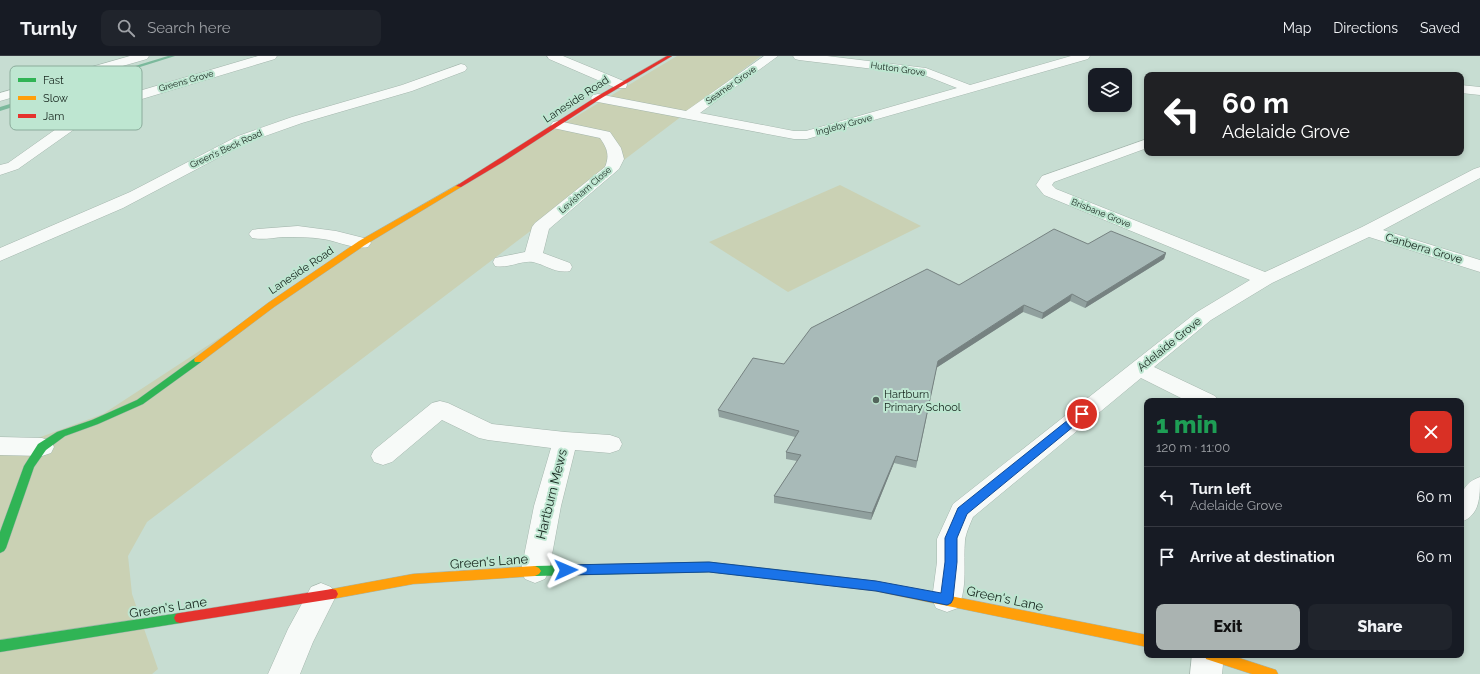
<!DOCTYPE html>
<meta charset="utf-8">
<style>
body{margin:0;font-family:Raleway,sans-serif;background:#20242c;color:#f1f3f6;height:100vh;display:flex;flex-direction:column;font-size:15px;white-space:nowrap}
*{box-sizing:border-box;margin:0}
p{font-size:13px;color:#9ea1a6}
.icon{flex:none;width:22px;height:22px;fill:none;stroke:currentColor;stroke-width:2;stroke-linecap:round;stroke-linejoin:round}
.map{position:relative;flex:1;overflow:hidden}
.panel{position:absolute;left:1144px;top:342px;width:320px;height:260px;display:flex;flex-direction:column;background:#171b24;border-radius:8px;box-shadow:0 2px 6px #0003}
.panel>*{flex:none}
.hud{position:absolute;left:1144px;top:16px;width:320px;height:84px;border-radius:8px;box-shadow:0 2px 6px #0003;background:#202124;color:#fff;overflow:hidden}
.tools{position:absolute;left:1088px;top:12px;display:grid;gap:8px}
.tools a{display:grid;place-items:center;width:44px;height:44px;border-radius:8px;background:#171b24;box-shadow:0 2px 6px #0003;font-size:20px}
.pin{position:absolute;display:grid;place-items:center;width:34px;height:34px;color:#fff;margin:-17px;border:2px solid #fff;border-radius:50%;box-shadow:0 1px 4px #0007}
.me{position:absolute;width:44px;margin:-22px;rotate:89deg;stroke-linejoin:round;filter:drop-shadow(0 0 3px #0008)}
.turn{display:flex;align-items:center;gap:14px;height:84px;padding:0 12px;font-size:18px}
.turn .icon{width:52px;height:52px;stroke-width:2.5}
.turn b{display:block;font-size:28px;line-height:34px}
.round{display:grid;place-items:center;flex:none;width:42px;height:42px;border-radius:8px;background:#20242c}
.overview{display:flex;align-items:center;justify-content:space-between;height:68px;padding:0 12px}
h1{font-size:24px;font-weight:800;line-height:30px;color:#1e9e55}
.button{display:flex;gap:8px;margin-top:auto;padding:8px 12px}
.button a{flex:1;height:46px;border-radius:8px;background:#aab3b1;color:#111;font-size:16px;font-weight:800;line-height:46px;text-align:center}
.button a+a{background:#20242c;color:#f1f3f6}
ul{padding:0;list-style:none}
li{display:flex;align-items:center;gap:12px;height:60px;padding:0 12px;border-top:1px solid #363941}
li div{flex:1}
li b{display:block;font-size:15px}
li em{font-style:normal}
header{display:flex;align-items:center;gap:24px;box-sizing:border-box;height:56px;padding:0 20px;background:#171b24;border-bottom:1px solid #363941}
header strong{font-size:19px}
nav{display:flex;gap:22px;margin-inline-start:auto;font-size:14px}
.search{width:280px;height:36px;background:#20242c;display:flex;align-items:center;gap:10px;box-sizing:border-box;padding:0 14px;border-radius:8px;color:#9ea1a6;font-size:15px}
.map>svg:first-child{display:block}
.green{fill:#cad1b4}
.lines{fill:none;stroke-linecap:round;stroke-linejoin:round}
.stream{fill:#7bb99c;fill-rule:evenodd}
.street-casing{stroke:#a4b6ad;stroke-width:1}
.fast-casing{stroke:#a4b6ad;stroke-width:1}
.slow-casing{stroke:#a4b6ad;stroke-width:1}
.jam-casing{stroke:#a4b6ad;stroke-width:1}
.street{fill:#f7faf8;fill-rule:evenodd}
.fast{fill:#30b455;fill-rule:evenodd}
.slow{fill:#ff9f0a;fill-rule:evenodd}
.jam{fill:#e5322d;fill-rule:evenodd}
.wall{fill:#90a09e}
.shaded-wall{fill:#768281}
.building{fill:#a8bab8;stroke:#768281}
.route{fill:#1a73e8;stroke:#114b97}
.poi-dot{fill:#53655c;stroke:#bee6d1;stroke-width:1.5}
.labels{text-anchor:middle;stroke-width:4;stroke-linejoin:round;paint-order:stroke}
.far-street-label{font-size:9px;fill:#15241c;stroke:#bee6d1}
.street-label{font-size:11px;fill:#15241c;stroke:#bee6d1}
.poi-label{font-size:11px;fill:#15241c;stroke:#bee6d1;text-anchor:start}
.near-street-label{font-size:13px;fill:#15241c;stroke:#bee6d1}
.key{fill:#bee6d1;stroke:#8bac9b;stroke-width:1}
.key-label{font-size:11px;fill:#15241c}
</style>
<header>
<strong>Turnly</strong>
<div class="search"><svg class="icon" aria-label="search" viewBox="0 0 24 24"><circle cx="10" cy="10" r="6"/><path d="M15 15l6 6"/></svg>Search here</div>
<nav><a>Map</a><a>Directions</a><a>Saved</a></nav>
</header>
<div class="map">
<svg width="1480" height="618" viewBox="0 0 1480 618">
<rect width="100%" height="100%" fill="#c7ddd2"/>
<!-- green -->
<path class="green" d="M 677,0 L 761,0 L 147,466 L 128,500 L 132,538 L 158,613 L 152,618 L 0,618 L 0,396 L 103,358 L 368,185 Z
M 840,129 L 921,170 L 788,236 L 709,186 Z"/>
<g class="lines">
<!-- stream -->
<path class="stream" d="M 168,0 L 175,0 L 0,55 L 0,51 Z"/>
<defs>
<path id="street" d="M 130,0 L 149,0 L 147,3 L 0,45 L 0,37 Z
M 258,0 L 277,0 L 275,3 L 122,49 L 76,72 L 18,113 L 0,119 L 0,109 L 8,107 L 66,66 L 112,43 Z
M 547,0 L 563,0 L 626,26 L 627,29 L 626,32 L 616,32 L 549,3 Z
M 764,0 L 778,0 L 700,57 L 794,75 L 806,75 L 957,32 L 924,19 L 799,4 L 795,3 L 793,0 L 827,0 L 926,12 L 970,29 L 1071,0 L 1090,0 L 1088,3 L 807,83 L 794,83 L 598,46 L 593,45 L 591,42 L 593,39 L 598,38 L 686,55 Z
M 461,8 L 465,9 L 467,12 L 465,15 L 412,35 L 302,67 L 248,86 L 123,152 L 0,205 L 0,192 L 130,136 L 238,80 L 292,61 L 402,29 Z
M 1461,29 L 1480,31 L 1480,39 L 1461,37 Z
M 558,65 L 610,76 L 621,92 L 624,103 L 619,113 L 549,173 L 543,197 L 570,207 L 572,211 L 570,215 C 556,218 546,209 533,206 C 521,204 508,213 495,210 L 493,206 L 495,202 L 525,196 L 532,171 L 535,167 L 605,111 C 610,99 607,92 600,82 L 553,72 L 551,69 L 553,66 Z
M 1147,83 L 1147,92 L 1054,126 L 1052,129 L 1056,133 L 1265,216 L 1362,171 L 1474,113 L 1480,111 L 1480,122 L 1383,174 L 1480,204 L 1480,216 L 1369,181 L 1272,227 L 1211,264 L 1154,311 L 1215,340 L 1219,345 L 1187,345 L 1141,322 L 973,461 C 970,468 966,477 965,484 C 963,507 968,531 958,552 L 947,556 L 936,552 L 932,543 L 937,506 L 937,483 L 953,448 L 1197,256 L 1250,224 L 1044,139 L 1036,129 L 1042,120 Z
M 298,170 L 336,175 L 368,183 L 371,187 L 368,191 C 355,194 337,185 323,183 C 310,181 296,181 283,181 C 272,182 262,184 252,182 L 249,178 L 252,174 L 258,173 Z
M 440,345 L 448,347 L 492,368 L 565,376 L 610,379 L 619,382 L 622,388 L 619,394 L 610,397 L 575,394 L 561,450 L 549,515 L 545,523 L 535,527 L 525,523 L 521,515 L 534,450 L 551,392 L 488,384 L 479,382 L 442,364 L 392,406 L 383,409 L 374,406 L 371,400 L 374,394 L 432,347 Z
M 0,381 L 42,382 L 51,385 L 54,391 L 51,397 L 42,400 L 0,399 Z
M 1480,421 C 1480,442 1480,459 1461,466 C 1461,446 1457,429 1480,421 Z
M 321,527 L 331,531 L 336,540 L 313,586 L 300,618 L 268,618 L 288,573 L 311,531 Z
M 1192,599 L 1224,599 L 1222,618 L 1190,618 Z"/>
<path id="fast" d="M 198,301 L 202,304 L 201,306 L 143,348 L 98,368 L 65,380 L 46,394 L 34,411 L 6,492 L 4,495 L 0,497 L 0,476 L 24,410 L 38,388 L 57,376 L 92,364 L 137,344 L 195,302 Z
M 709,506 L 816,518 L 820,520 L 822,523 L 820,526 L 816,528 L 709,516 L 535,520 L 531,518 L 529,515 L 531,512 L 535,510 Z
M 180,557 L 184,558 L 186,562 L 184,566 L 180,567 L 0,596 L 0,584 Z"/>
<path id="slow" d="M 459,128 L 462,130 L 461,131 L 365,189 L 274,251 L 201,306 L 195,306 L 194,304 L 195,302 L 268,247 L 359,185 Z
M 535,510 L 539,512 L 541,515 L 539,518 L 535,520 L 413,528 L 332,543 L 328,542 L 326,538 L 328,534 L 332,533 L 413,518 Z
M 816,518 L 875,525 L 1147,579 L 1147,591 L 875,535 L 816,528 L 812,526 L 810,523 L 812,520 Z
M 1205,599 L 1230,599 L 1276,614 L 1278,618 L 1252,618 L 1206,603 Z"/>
<path id="jam" d="M 667,0 L 672,0 L 600,43 L 503,106 L 461,131 L 456,130 L 596,41 Z
M 332,533 L 336,534 L 338,538 L 336,542 L 332,543 L 180,567 L 176,566 L 174,562 L 176,558 L 180,557 Z"/>
</defs>
<!-- street casing -->
<use href="#street" class="street-casing"/>
<!-- fast casing -->
<use href="#fast" class="fast-casing"/>
<!-- slow casing -->
<use href="#slow" class="slow-casing"/>
<!-- jam casing -->
<use href="#jam" class="jam-casing"/>
<!-- street -->
<use href="#street" class="street"/>
<!-- fast -->
<use href="#fast" class="fast"/>
<!-- slow -->
<use href="#slow" class="slow"/>
<!-- jam -->
<use href="#jam" class="jam"/>
</g>
<!-- wall -->
<path class="wall" d="M 1088,188 L 1166,197 L 1164,203 L 1085,252 L 1070,245 L 1042,263 L 1023,256 L 936,312 L 916,412 L 894,407 L 871,464 L 774,447 L 774,440 L 797,405 L 786,403 L 786,396 L 795,381 L 719,361 L 718,354 L 784,308 L 959,229 Z"/>
<!-- shaded-wall -->
<path class="shaded-wall" d="M 1166,197 L 1164,203 L 1085,252 L 1087,246 Z
M 1072,238 L 1070,245 L 1042,263 L 1043,257 Z
M 1024,249 L 1023,256 L 936,312 L 916,412 L 938,305 Z
M 896,400 L 894,407 L 871,464 L 872,457 Z"/>
<!-- building -->
<path class="building" d="M 1054,173 L 1088,188 L 1111,175 L 1166,197 L 1087,246 L 1072,238 L 1043,257 L 1024,249 L 938,305 L 917,405 L 896,400 L 872,457 L 774,440 L 801,399 L 786,396 L 799,375 L 718,354 L 753,302 L 784,308 L 811,272 L 927,213 L 959,229 Z"/>
<!-- route -->
<path class="route" d="M 1082,355 L 1087,358 L 1085,361 L 967,458 L 957,482 L 957,506 L 953,543 L 951,547 L 947,549 L 876,535 L 709,516 L 566,519 L 562,518 L 560,514 L 562,511 L 566,509 L 709,506 L 876,525 L 941,537 L 945,506 L 945,482 L 958,452 L 1078,356 Z"/>
<!-- markers -->
<circle class="poi-dot" cx="876" cy="344" r="4"/>
<g class="labels">
<!-- far-street labels -->
<g class="far-street-label">
<text transform="translate(898 13) rotate(8)" y="3">Hutton Grove</text>
<text transform="translate(186 25) rotate(-16)" y="3">Greens Grove</text>
<text transform="translate(731 29) rotate(-35)" y="3">Seamer Grove</text>
<text transform="translate(844 69) rotate(-15)" y="3">Ingleby Grove</text>
<text transform="translate(226 93) rotate(-25)" y="3">Green's Beck Road</text>
<text transform="translate(585 134) rotate(-41)" y="3">Levisham Close</text>
<text transform="translate(1101 157) rotate(22)" y="3">Brisbane Grove</text>
</g>
<!-- street labels -->
<g class="street-label">
<text transform="translate(576 43) rotate(-33)" y="4">Laneside Road</text>
<text transform="translate(1424 192) rotate(17)" y="4">Canberra Grove</text>
<text transform="translate(301 214) rotate(-34)" y="4">Laneside Road</text>
<text transform="translate(1169 288) rotate(-39)" y="4">Adelaide Grove</text>
</g>
<!-- poi labels -->
<g class="poi-label">
<text x="884" y="342">Hartburn<tspan x="884" dy="13">Primary School</tspan></text>
</g>
<!-- near-street labels -->
<g class="near-street-label">
<text transform="translate(551 438) rotate(-76)" y="5">Hartburn Mews</text>
<text transform="translate(489 505) rotate(-4)" y="5">Green's Lane</text>
<text transform="translate(1005 542) rotate(12)" y="5">Green's Lane</text>
<text transform="translate(168 551) rotate(-9)" y="5">Green's Lane</text>
</g>
</g>
<!-- legend -->
<rect x="10" y="10" width="132" height="64" rx="6" class="key"/>
<rect x="18" y="22" width="18" height="4" fill="#30b455"/>
<rect x="18" y="40" width="18" height="4" fill="#ff9f0a"/>
<rect x="18" y="58" width="18" height="4" fill="#e5322d"/>
<g class="key-label">
<text x="43" y="28">Fast</text>
<text x="43" y="46">Slow</text>
<text x="43" y="64">Jam</text>
</g>
</svg>
<div class="tools">
<a><svg class="icon" aria-label="layers" viewBox="0 0 24 24"><path d="M12 4l9 5-9 5-9-5zM3 14l9 5 9-5"/></svg></a>
</div>
<div class="pin" style="left:1082px;top:358px;background:#d93025"><svg class="icon" aria-label="arrive" viewBox="0 0 24 24"><path d="M6 21V4h12l-3 4 3 4H6"/></svg></div>
<svg class="me" style="left:566px;top:514px" viewBox="-20 -20 40 40"><path d="M0-17L14 15 0 8-14 15z" fill="#1a73e8" stroke="#fff" stroke-width="4"/></svg>
<div class="hud">
<div class="turn"><svg class="icon" aria-label="left" viewBox="0 0 24 24"><path d="M17 20v-9H6M10 6l-5 5 5 5"/></svg><div><b>60 m</b>Adelaide Grove</div></div>
</div>
<section class="panel">
<div class="overview"><div><h1>1 min</h1><p>120 m · 11:00</p></div><a class="round" style="background:#d93025;color:#fff"><svg class="icon" aria-label="close" viewBox="0 0 24 24"><path d="M6 6l12 12M18 6L6 18"/></svg></a></div>
<ul>
<li><svg class="icon" aria-label="left" viewBox="0 0 24 24"><path d="M17 20v-9H6M10 6l-5 5 5 5"/></svg><div><b>Turn left</b><p>Adelaide Grove</p></div><em>60 m</em></li>
<li><svg class="icon" aria-label="arrive" viewBox="0 0 24 24"><path d="M6 21V4h12l-3 4 3 4H6"/></svg><div><b>Arrive at destination</b></div><em>60 m</em></li>
</ul>
<div class="button"><a>Exit</a><a>Share</a></div>
</section>
</div>
